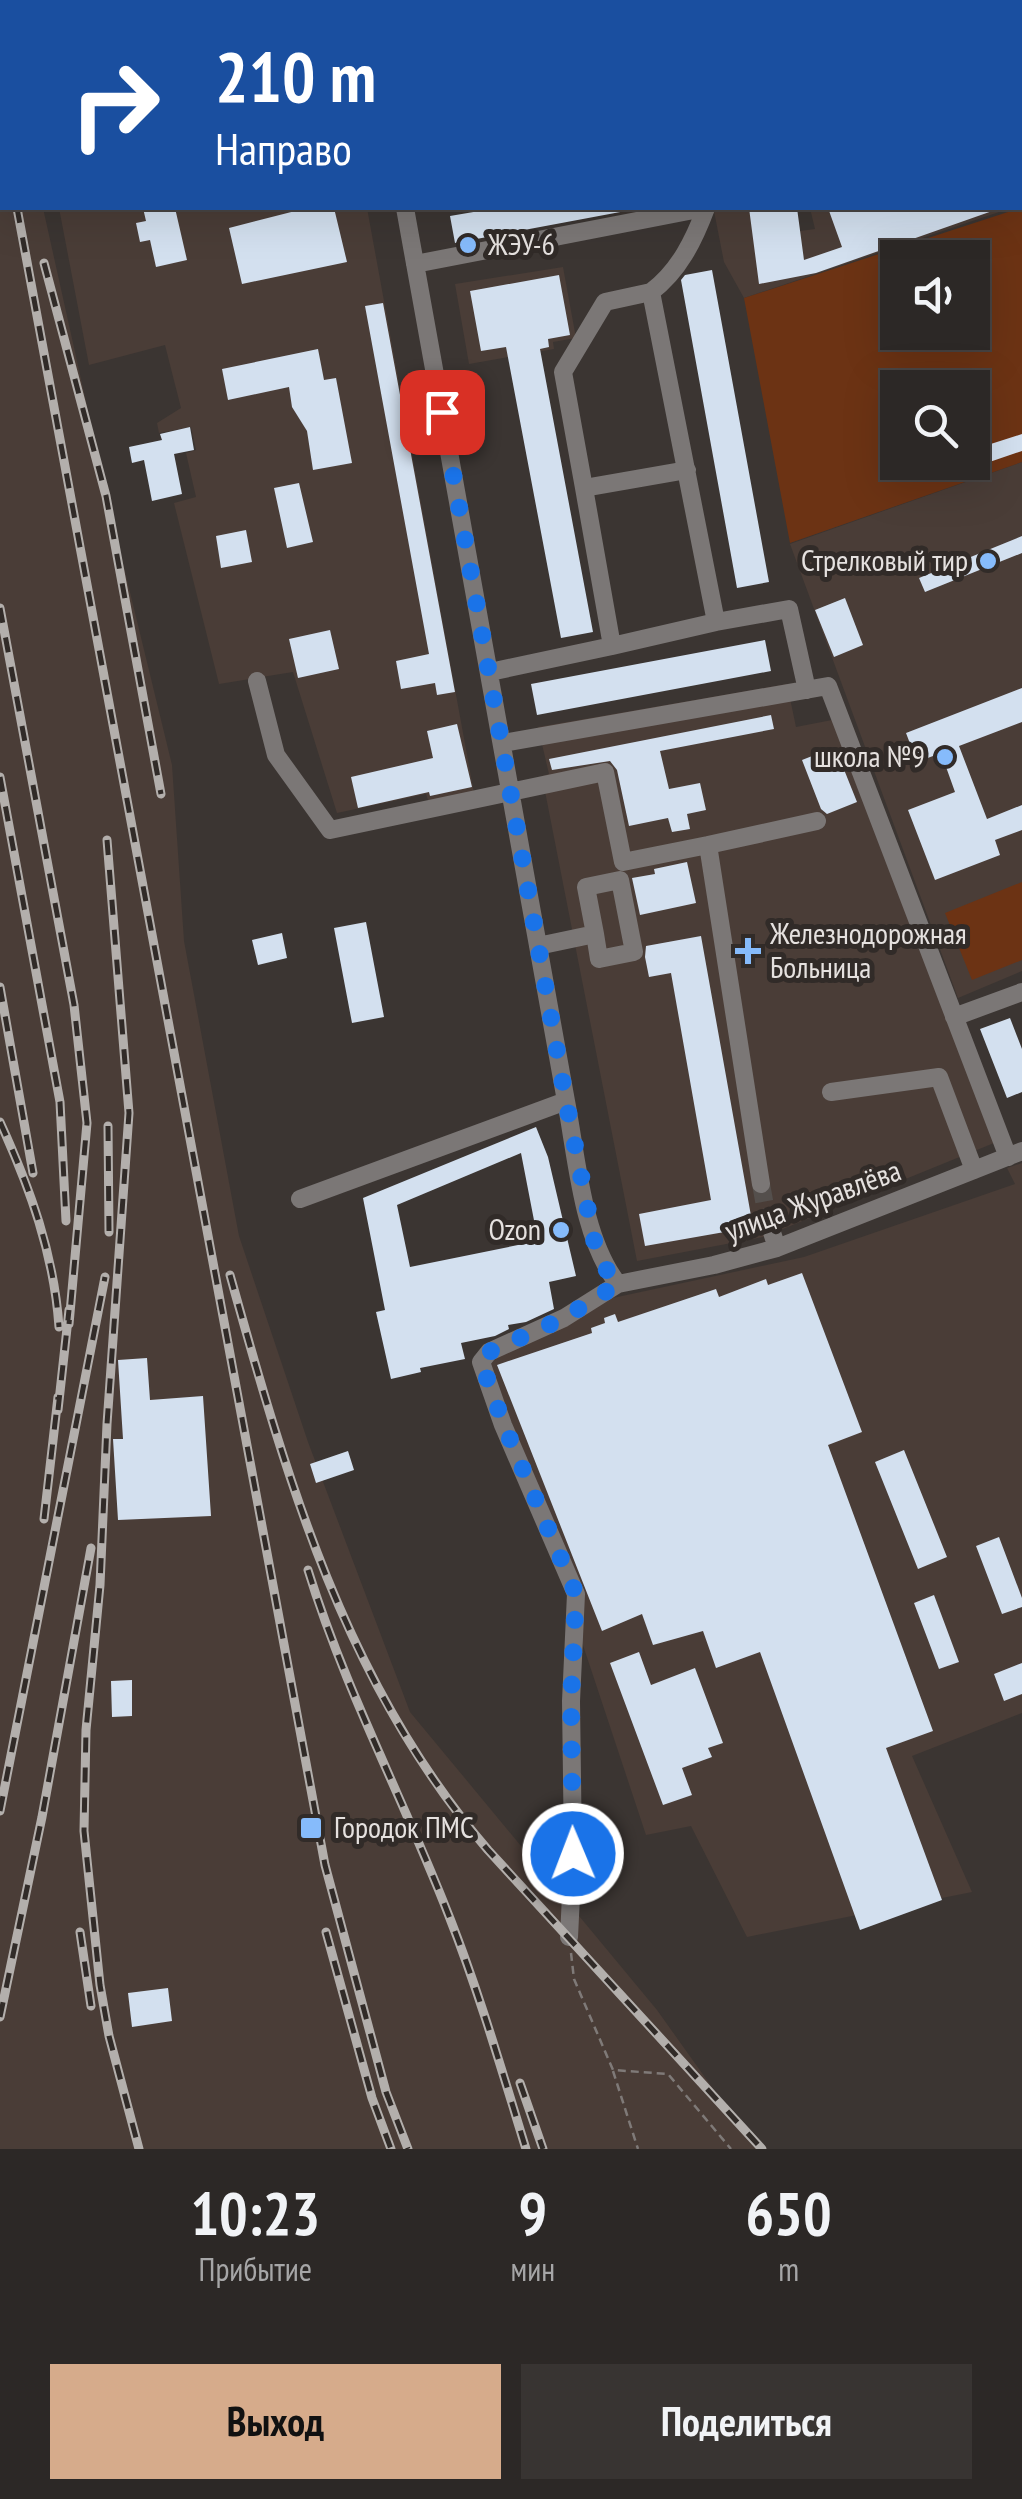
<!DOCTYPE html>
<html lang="ru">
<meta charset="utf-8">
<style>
body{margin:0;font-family:"PT Sans Narrow",sans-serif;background:#383432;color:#f1f3f6;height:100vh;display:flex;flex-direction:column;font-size:38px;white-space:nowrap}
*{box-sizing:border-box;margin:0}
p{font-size:32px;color:#a6a6a7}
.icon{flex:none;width:55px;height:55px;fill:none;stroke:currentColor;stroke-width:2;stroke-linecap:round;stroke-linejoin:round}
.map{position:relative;height:2149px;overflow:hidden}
.panel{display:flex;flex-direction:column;background:#2c2826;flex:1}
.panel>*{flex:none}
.banner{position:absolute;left:0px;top:0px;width:1022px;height:210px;box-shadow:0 10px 40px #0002,0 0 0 2px #484443;background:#1a4fa0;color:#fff;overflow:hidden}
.tools{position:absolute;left:880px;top:240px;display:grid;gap:20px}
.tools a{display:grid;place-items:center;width:110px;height:110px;border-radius:0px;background:#2c2826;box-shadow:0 10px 40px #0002,0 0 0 2px #484443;font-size:50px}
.pin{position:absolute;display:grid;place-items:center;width:85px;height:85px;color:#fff;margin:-42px;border-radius:20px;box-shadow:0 5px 15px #0006}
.me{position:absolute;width:110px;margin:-55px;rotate:359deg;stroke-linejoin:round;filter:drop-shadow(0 0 8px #0008)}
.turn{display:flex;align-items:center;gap:35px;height:210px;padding:0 50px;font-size:45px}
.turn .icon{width:130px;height:130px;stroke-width:2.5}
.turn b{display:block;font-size:70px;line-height:85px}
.eta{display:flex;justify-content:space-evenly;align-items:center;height:170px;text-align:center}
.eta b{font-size:60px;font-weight:600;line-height:70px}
.action{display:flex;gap:20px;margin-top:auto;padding:20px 50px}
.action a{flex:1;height:115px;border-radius:0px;background:#d6ab8b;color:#111;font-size:40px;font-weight:600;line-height:115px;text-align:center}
.action a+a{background:#383432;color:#f1f3f6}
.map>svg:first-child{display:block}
.built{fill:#4a3d37}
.green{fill:#6c3314;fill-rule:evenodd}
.building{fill:#d3e0ef;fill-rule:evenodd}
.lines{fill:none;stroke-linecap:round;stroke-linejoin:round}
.minor-tunnel{stroke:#544f4c;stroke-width:18;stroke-dasharray:18 9;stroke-linecap:butt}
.path{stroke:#7f7a78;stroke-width:2.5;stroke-dasharray:8 5;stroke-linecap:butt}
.minor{stroke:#7b7776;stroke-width:18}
.rail-casing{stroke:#b3afac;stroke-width:9}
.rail{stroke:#312b28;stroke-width:5;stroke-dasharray:15;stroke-linecap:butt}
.route{stroke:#1a73e8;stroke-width:18;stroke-dasharray:0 32.4}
.poi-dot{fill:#86bbfb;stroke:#312b28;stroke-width:4}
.labels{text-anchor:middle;stroke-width:10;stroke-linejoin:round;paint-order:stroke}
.poi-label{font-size:30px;fill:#e5e1df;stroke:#312b28;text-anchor:start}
.street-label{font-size:30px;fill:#e5e1df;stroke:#312b28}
</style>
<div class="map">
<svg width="1022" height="2149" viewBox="0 0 1022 2149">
<rect width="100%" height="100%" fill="#3b3532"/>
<!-- built -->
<path class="built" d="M 0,0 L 333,0 L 334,2 L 2,2 L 2,208 L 43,208 L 111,514 L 172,765 L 184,941 L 239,1236 L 308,1442 L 410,1712 L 657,2010 L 756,2149 L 0,2149 Z
M 59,208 L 367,208 L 474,793 L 429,803 L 426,794 L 337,813 L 293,672 L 219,684 L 174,503 L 196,497 L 186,453 L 196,450 L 191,427 L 159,433 L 157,423 L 181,408 L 165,345 L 89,365 Z
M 758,208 L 796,208 L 800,231 L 815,229 L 810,208 L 1004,208 L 1005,210 L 744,298 L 724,262 L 714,211 Z
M 563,267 L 576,338 L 553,342 L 554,349 L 469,364 L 455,284 Z
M 1022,462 L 1022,971 L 958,998 L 790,544 Z
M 787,684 L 796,727 L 832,720 L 994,1143 L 763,1237 L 637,1261 L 542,776 L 549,774 L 538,727 Z
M 1022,1163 L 1022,1713 L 912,1756 L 972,1892 L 747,1937 L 691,1826 L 646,1835 L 489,1362 L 608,1299 L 804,1257 L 1015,1184 L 1007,1168 Z"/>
<!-- green -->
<path class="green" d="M 1022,204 L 1022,462 L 790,543 L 744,298 L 1020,208 ZM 898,258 L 972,258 L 972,332 L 898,332 ZM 898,388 L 972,388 L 972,462 L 898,462 Z
M 1022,882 L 1022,960 L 972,980 L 945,913 Z"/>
<!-- building -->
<path class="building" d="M 143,208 L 175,208 L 187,260 L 156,267 L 150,240 L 140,242 L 136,223 L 146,221 Z
M 307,208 L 334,208 L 347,262 L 242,284 L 229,228 Z
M 497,208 L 630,208 L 631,210 L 455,243 L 450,216 Z
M 749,208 L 797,208 L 804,260 L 842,247 L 828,208 L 998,209 L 816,273 L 759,284 Z
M 712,270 L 769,582 L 737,588 L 681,280 L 685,275 Z
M 559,275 L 570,335 L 548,339 L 549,347 L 540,349 L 593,632 L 561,638 L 506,347 L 481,351 L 470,291 Z
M 383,303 L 455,692 L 437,695 L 435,683 L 401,689 L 396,661 L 429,654 L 365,306 Z
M 318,349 L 324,380 L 336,378 L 352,463 L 313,470 L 307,431 L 292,407 L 289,387 L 228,400 L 222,369 Z
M 190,427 L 194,450 L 174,454 L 182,494 L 152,501 L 144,460 L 132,463 L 129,447 L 162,440 L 160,434 Z
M 1022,434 L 1022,451 L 972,468 L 972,450 Z
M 299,483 L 313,542 L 287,548 L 274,488 Z
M 246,530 L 252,562 L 221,568 L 216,536 Z
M 1022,536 L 1022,553 L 925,592 L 919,578 Z
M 845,598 L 863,645 L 834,657 L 815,610 Z
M 330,630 L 339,669 L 298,678 L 289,639 Z
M 765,640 L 771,671 L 537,715 L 531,684 Z
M 1022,688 L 1022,722 L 959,746 L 987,819 L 1022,805 L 1022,830 L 995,840 L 1000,855 L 935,880 L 908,810 L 955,792 L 941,753 L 917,762 L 906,733 Z
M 771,715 L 774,729 L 660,751 L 669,789 L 700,783 L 706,810 L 687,814 L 690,829 L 672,832 L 668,818 L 629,826 L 617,770 L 610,761 L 552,770 L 549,759 Z
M 457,724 L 472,787 L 430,796 L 429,792 L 358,808 L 351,777 L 433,758 L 427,731 Z
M 835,747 L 857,802 L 827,814 L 821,809 L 802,760 Z
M 687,862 L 696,903 L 640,915 L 632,878 L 655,874 L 654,869 Z
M 366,922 L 384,1017 L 352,1023 L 334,928 Z
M 282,933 L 287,958 L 258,965 L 252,940 Z
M 701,936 L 753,1227 L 645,1246 L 639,1214 L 711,1200 L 671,973 L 649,977 L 645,957 L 646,946 Z
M 1010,1018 L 1022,1049 L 1022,1092 L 1007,1098 L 980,1029 Z
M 536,1127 L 548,1157 L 576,1276 L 549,1282 L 554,1309 L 526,1322 L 508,1325 L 509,1329 L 495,1336 L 461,1343 L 465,1359 L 420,1368 L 421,1372 L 391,1379 L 376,1312 L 385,1310 L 363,1198 ZM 521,1153 L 538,1241 L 410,1267 L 397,1205 Z
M 802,1273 L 862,1432 L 828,1445 L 933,1731 L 886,1748 L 942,1900 L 860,1930 L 760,1652 L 716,1668 L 703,1631 L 653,1645 L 642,1614 L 602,1631 L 497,1365 L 592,1333 L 591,1328 L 605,1323 L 604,1318 L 615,1314 L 618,1322 L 716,1289 L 719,1297 L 766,1279 L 768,1285 Z
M 147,1358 L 150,1400 L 203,1396 L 211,1516 L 118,1520 L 113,1439 L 123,1439 L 118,1360 Z
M 904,1450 L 947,1557 L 918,1569 L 875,1462 Z
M 348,1451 L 354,1470 L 316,1483 L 310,1464 Z
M 999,1537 L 1022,1598 L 1022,1607 L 1002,1614 L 976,1546 Z
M 934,1595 L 959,1662 L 939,1669 L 914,1603 Z
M 639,1652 L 651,1685 L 695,1668 L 723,1743 L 708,1748 L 712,1757 L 682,1768 L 692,1795 L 663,1805 L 610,1663 Z
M 1022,1663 L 1022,1694 L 1004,1701 L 994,1674 Z
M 132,1680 L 132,1716 L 112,1717 L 111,1681 Z
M 168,1988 L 172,2021 L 132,2027 L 128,1993 Z"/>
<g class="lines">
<!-- minor-tunnel -->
<path class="minor-tunnel" d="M 761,1184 L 767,1217"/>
<!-- path -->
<path class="path" d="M 0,103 L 2,102
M 571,1953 L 574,1979 L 613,2070 L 668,2074 L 731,2149
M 613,2071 L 638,2149"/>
<!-- minor -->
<path class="minor" d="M 451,0 L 451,2
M 516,0 L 516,2
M 597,0 L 597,2
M 362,2 L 376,0
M 1020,48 L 1022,47
M 405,208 L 566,1101 C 577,1158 582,1238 618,1284
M 706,208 C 694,240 679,271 651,292 L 716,622 L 789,609 L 807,690
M 415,264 L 704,208
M 584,488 L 563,372 L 605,302 L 651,292
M 612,646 L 716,622
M 490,672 L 612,646 L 584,488 L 687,470
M 257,681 L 276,755 L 330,830 L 605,772 L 623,862 L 708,845 L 761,1184
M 503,743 L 828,686 L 1008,1157
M 708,845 L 817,821
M 538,946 L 595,934 L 599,959 L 634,952 L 620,880 L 586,887 L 595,934
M 954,1017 L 1022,992
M 831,1092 L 939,1077 L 974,1170
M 300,1199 L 566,1101
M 767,1217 L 777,1248
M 569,1937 L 573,1854 L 571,1701 L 576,1594 L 503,1425 L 481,1362 L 489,1352 L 564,1318 L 618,1284 L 714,1265 L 777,1248 L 1022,1151"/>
<defs>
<path id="rail" d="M 24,2 L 24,0
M 0,108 L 2,122
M 0,191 L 2,206
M 17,208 L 325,1865 L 386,2092 L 408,2149
M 44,263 L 106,496 L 161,794
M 0,608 L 74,1005 L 87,1123 L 69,1324
M 0,777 L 60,1102 L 66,1221
M 107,840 L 129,1113 L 107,1424 L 100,1585 L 86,1730 L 84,1831 L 100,1985 L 109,2036 L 139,2149
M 0,987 L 33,1173
M 0,1122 C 30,1188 54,1254 59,1327
M 108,1126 L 109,1232
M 230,1275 C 288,1482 345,1684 488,1850 L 762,2149
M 58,1410 L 69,1310
M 44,1519 L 58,1397
M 308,1570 C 345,1690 404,1800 449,1916 C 479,1992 502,2071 526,2149
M 0,1811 L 105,1277
M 80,1932 L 91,2006
M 326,1932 L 372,2098 L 391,2149
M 0,2017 L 42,1817 L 91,1548
M 520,2083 L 543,2149"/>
</defs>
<!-- rail casing -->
<use href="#rail" class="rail-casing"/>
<!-- rail -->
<use href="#rail" class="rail"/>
</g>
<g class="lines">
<!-- route -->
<path class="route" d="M 442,412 L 566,1101 L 594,1240 L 602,1264 L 618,1284 L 564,1318 L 489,1352 L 481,1362 L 504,1425 L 576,1594 L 571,1701 L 573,1854"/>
</g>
<!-- markers -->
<g class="poi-dot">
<circle cx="468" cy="245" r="10"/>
<circle cx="988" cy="561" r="10"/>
<circle cx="945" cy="757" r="10"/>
<path d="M743 936h10v10h10v10h-10v10h-10v-10h-10v-10h10z"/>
<circle cx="561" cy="1230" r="10"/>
<rect x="299" y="1816" width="24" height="24" rx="5"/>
</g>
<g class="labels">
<!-- poi labels -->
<g class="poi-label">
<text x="488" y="255">ЖЭУ-6</text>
<text x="968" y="571" text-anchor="end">Стрелковый тир</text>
<text x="925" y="767" text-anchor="end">школа №9</text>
<text x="770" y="944">Железнодорожная<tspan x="770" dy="34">Больница</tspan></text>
<text x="541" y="1240" text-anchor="end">Ozon</text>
<text x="334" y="1838">Городок ПМС</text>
</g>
<!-- street labels -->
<g class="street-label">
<text transform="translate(813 1201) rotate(-20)" y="10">улица Журавлёва</text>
</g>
</g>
</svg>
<div class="tools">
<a><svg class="icon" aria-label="sound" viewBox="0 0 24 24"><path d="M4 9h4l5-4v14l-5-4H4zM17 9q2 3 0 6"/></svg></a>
<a><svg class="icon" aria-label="search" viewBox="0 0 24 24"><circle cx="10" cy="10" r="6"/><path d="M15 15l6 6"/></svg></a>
</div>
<div class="pin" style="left:442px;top:412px;background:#d93025"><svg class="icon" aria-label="arrive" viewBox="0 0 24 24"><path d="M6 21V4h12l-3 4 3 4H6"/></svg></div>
<svg class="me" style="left:573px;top:1854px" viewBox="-20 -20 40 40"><circle r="17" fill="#1a73e8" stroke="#fff" stroke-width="3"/><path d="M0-11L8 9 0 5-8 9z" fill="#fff"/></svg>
<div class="banner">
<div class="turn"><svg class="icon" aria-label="right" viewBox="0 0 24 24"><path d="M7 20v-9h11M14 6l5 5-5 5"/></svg><div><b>210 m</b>Направо</div></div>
</div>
</div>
<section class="panel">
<div class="eta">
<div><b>10:23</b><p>Прибытие</p></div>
<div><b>9</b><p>мин</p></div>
<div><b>650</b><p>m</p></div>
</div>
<div class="action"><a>Выход</a><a>Поделиться</a></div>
</section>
